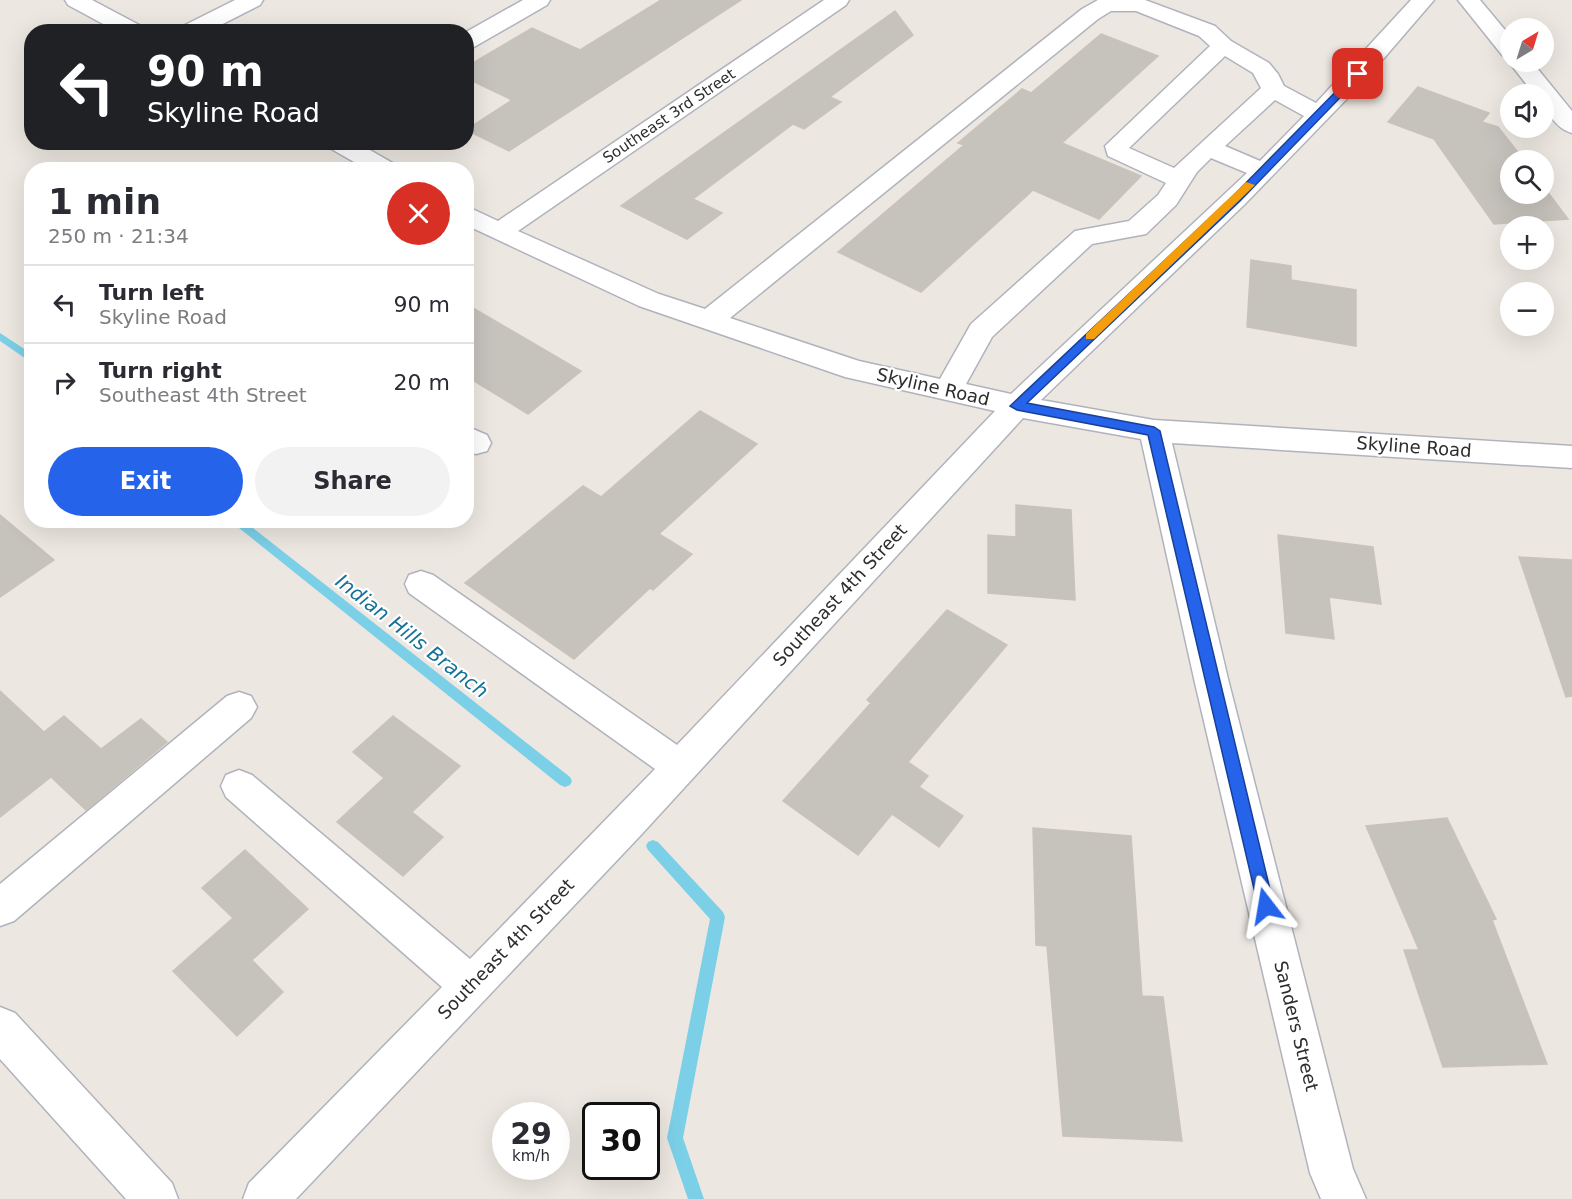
<!DOCTYPE html>
<meta charset="utf-8">
<style>
body{margin:0;font-family:"DejaVu Sans",sans-serif;background:#f2f2f3;color:#2b2b33;height:100vh;display:flex;flex-direction:column;font-size:22px;white-space:nowrap}
*{box-sizing:border-box;margin:0}
p{font-size:20px;color:#7c7c81}
.icon{flex:none;width:33px;height:33px;fill:none;stroke:currentColor;stroke-width:2;stroke-linecap:round;stroke-linejoin:round}
.map{position:relative;flex:1;overflow:hidden}
.sheet{position:absolute;left:24px;top:162px;width:450px;height:366px;display:flex;flex-direction:column;background:#fff;border-radius:24px;box-shadow:0 6px 24px #0002}
.sheet>*{flex:none}
.guide{position:absolute;left:24px;top:24px;width:450px;height:126px;border-radius:24px;box-shadow:0 6px 24px #0002;background:#202124;color:#fff;overflow:hidden}
.needle{width:39px;rotate:38deg}
.buttons{position:absolute;left:1500px;top:18px;display:grid;gap:12px}
.buttons a{display:grid;place-items:center;width:54px;height:54px;border-radius:50%;background:#fff;box-shadow:0 6px 24px #0002;font-size:30px}
.speed{position:absolute;left:492px;top:1102px;display:flex;gap:12px;font-size:30px;font-weight:700;text-align:center}
.speed>*{display:grid;place-content:center;width:78px;height:78px;border-radius:50%;background:#fff;box-shadow:0 6px 24px #0002;line-height:1}
.speed small{font-size:15px;font-weight:400}
.speed .limit{border:3px solid #111;border-radius:9px;background:#fff;color:#111}
.pin{position:absolute;display:grid;place-items:center;width:51px;height:51px;color:#fff;margin:-26px;border-radius:12px;box-shadow:0 3px 9px #0006}
.me{position:absolute;width:66px;margin:-33px;rotate:346deg;stroke-linejoin:round;filter:drop-shadow(0 0 4px #0008)}
.turn{display:flex;align-items:center;gap:21px;height:126px;padding:0 24px;font-size:27px}
.turn .icon{width:78px;height:78px;stroke-width:2.5}
.turn b{display:block;font-size:42px;line-height:51px}
.round{display:grid;place-items:center;flex:none;width:63px;height:63px;border-radius:32px;background:#f2f2f3}
.overview{display:flex;align-items:center;justify-content:space-between;height:102px;padding:0 24px}
h1{font-size:36px;font-weight:700;line-height:45px}
.cta{display:flex;gap:12px;margin-top:auto;padding:12px 24px}
.cta a{flex:1;height:69px;border-radius:36px;background:#2563eb;color:#fff;font-size:24px;font-weight:700;line-height:69px;text-align:center}
.cta a+a{background:#f2f2f3;color:#2b2b33}
ul{padding:0;list-style:none}
li{display:flex;align-items:center;gap:18px;height:78px;padding:0 24px;border-top:2px solid #e1e1e2}
li div{flex:1}
li b{display:block;font-size:22px}
li em{font-style:normal}
.map>svg:first-child{display:block}
.lines{fill:none;stroke-linecap:round;stroke-linejoin:round}
.stream{fill:#7bd0e8;fill-rule:evenodd}
.building{fill:#c6c2bc;stroke:#c9c3ba;stroke-width:1.5}
.minor-casing{stroke:#b1b3bc;stroke-width:3}
.minor{fill:#fff;fill-rule:evenodd}
.route{fill:#2563eb;stroke:#184099;stroke-width:1.5}
.slow{fill:#f59e0b}
.labels{text-anchor:middle;stroke-width:4.5;stroke-linejoin:round;paint-order:stroke}
.far-street-label{font-size:15px;fill:#2d2d2d;stroke:#fff}
.street-label{font-size:18px;fill:#2d2d2d;stroke:#fff}
.water-label{font-size:20px;font-style:italic;fill:#167298;stroke:#fff}
</style>
<div class="map">
<svg width="1572" height="1199" viewBox="0 0 1572 1199">
<rect width="100%" height="100%" fill="#ede7e1"/>
<g class="lines">
<!-- stream -->
<path class="stream" d="M 0,333 L 32,354 L 32,363 L 0,341 Z
M 229,520 L 243,520 L 570,777 L 572,781 L 570,785 L 565,787 L 560,785 Z
M 653,840 L 658,842 L 723,912 L 725,917 L 683,1138 L 704,1199 L 688,1199 L 667,1138 L 710,919 L 648,850 L 646,846 L 648,842 Z"/>
</g>
<!-- building -->
<path class="building" d="M 661,0 L 741,0 L 509,151 L 466,130 L 512,100 L 466,78 L 466,67 L 532,28 L 580,50 Z
M 895,11 L 913,35 L 830,97 L 841,102 L 804,129 L 793,124 L 693,199 L 722,213 L 687,239 L 621,206 Z
M 1101,34 L 1158,56 L 1062,143 L 1141,176 L 1099,219 L 1033,190 L 921,292 L 838,252 L 964,145 L 958,143 L 1022,89 L 1031,93 Z
M 1418,87 L 1489,113 L 1482,122 L 1498,127 L 1524,160 L 1510,160 L 1510,194 L 1544,194 L 1544,187 L 1568,219 L 1494,224 L 1434,139 L 1388,122 Z
M 1251,260 L 1291,266 L 1291,280 L 1356,290 L 1356,346 L 1247,327 Z
M 466,304 L 581,371 L 528,414 L 466,376 Z
M 700,411 L 757,444 L 659,534 L 692,554 L 653,590 L 650,588 L 574,659 L 465,583 L 583,486 L 601,497 Z
M 1016,505 L 1071,510 L 1075,600 L 988,593 L 988,535 L 1016,537 Z
M 0,515 L 54,560 L 0,597 Z
M 1278,535 L 1373,547 L 1381,604 L 1329,597 L 1334,639 L 1286,633 Z
M 1519,557 L 1572,560 L 1572,696 L 1566,697 Z
M 947,610 L 1007,645 L 908,762 L 928,776 L 919,787 L 963,816 L 939,847 L 892,814 L 858,855 L 783,801 L 871,703 L 867,700 Z
M 0,691 L 44,732 L 64,716 L 101,749 L 141,719 L 167,742 L 86,810 L 51,777 L 0,817 Z
M 393,716 L 460,766 L 412,812 L 443,837 L 403,876 L 337,822 L 384,778 L 353,752 Z
M 1447,818 L 1496,919 L 1492,920 L 1547,1064 L 1443,1067 L 1404,950 L 1419,950 L 1366,826 Z
M 1033,828 L 1131,836 L 1142,996 L 1163,997 L 1182,1141 L 1063,1136 L 1047,946 L 1036,945 Z
M 245,850 L 308,909 L 252,960 L 283,992 L 237,1036 L 173,971 L 233,918 L 202,888 Z"/>
<g class="lines">
<defs>
<path id="minor" d="M 65,0 L 92,0 L 143,27 L 146,32 L 118,32 L 68,5 Z
M 235,0 L 263,0 L 260,5 L 207,32 L 178,32 L 181,27 Z
M 523,0 L 550,0 L 547,5 L 474,47 L 466,49 L 466,32 Z
M 824,0 L 849,0 L 846,5 L 518,231 L 659,294 L 705,309 L 1082,9 L 1098,0 L 1145,0 L 1215,26 L 1231,41 L 1269,63 L 1278,74 L 1284,86 L 1316,103 L 1411,0 L 1434,0 L 1366,79 L 1245,204 L 1041,400 L 1154,420 L 1572,446 L 1572,468 L 1172,443 L 1229,683 L 1353,1169 L 1366,1199 L 1321,1199 L 1310,1173 L 1195,683 L 1141,439 L 1023,418 L 640,836 L 296,1199 L 243,1199 L 249,1183 L 442,987 L 226,797 L 221,786 L 226,775 L 239,770 L 252,775 L 470,959 L 655,769 L 409,593 L 405,584 L 409,575 L 421,571 L 433,575 L 677,745 L 995,411 L 845,377 L 639,306 L 466,225 L 466,206 L 498,221 ZM 1111,11 L 1136,11 L 1199,36 L 1210,46 L 1105,146 L 1108,156 L 1166,183 L 1158,195 L 1129,221 L 1075,231 L 971,324 L 940,379 L 859,361 L 730,318 L 1098,19 ZM 1225,56 L 1253,73 L 1261,88 L 1174,168 L 1129,148 ZM 1275,100 L 1304,116 L 1260,161 L 1225,146 ZM 1211,158 L 1247,173 L 1011,394 L 966,384 L 992,337 L 1092,244 L 1146,234 L 1176,205 L 1197,172 Z
M 1458,0 L 1480,0 L 1510,36 L 1510,57 L 1502,55 Z
M 1510,59 L 1510,62 L 1532,62 L 1572,111 L 1572,133 C 1556,129 1544,110 1544,94 L 1534,94 L 1509,62 Z
M 325,142 L 356,142 L 396,165 L 399,170 L 368,170 L 328,147 Z
M 466,426 L 487,435 L 491,443 L 487,451 L 476,454 L 466,451 Z
M 239,692 L 251,696 L 257,707 L 251,718 L 14,921 L 0,926 L 0,884 L 227,696 Z
M 0,1007 L 15,1013 L 172,1183 L 178,1199 L 126,1199 L 0,1059 Z"/>
</defs>
<!-- minor casing -->
<use href="#minor" class="minor-casing"/>
<!-- minor -->
<use href="#minor" class="minor"/>
</g>
<!-- route -->
<path class="route" d="M 1355,72 L 1363,74 L 1240,201 L 1027,403 L 1154,427 L 1160,431 L 1274,906 L 1272,911 L 1266,913 L 1261,911 L 1258,906 L 1148,435 L 1017,410 L 1010,406 L 1233,196 Z"/>
<!-- slow -->
<path class="slow" d="M 1246,182 L 1255,185 L 1094,339 L 1086,339 L 1086,334 Z"/>
<g class="labels">
<!-- far-street labels -->
<g class="far-street-label">
<text transform="translate(669 116) rotate(-34)" y="5">Southeast 3rd Street</text>
</g>
<!-- street labels -->
<g class="street-label">
<text transform="translate(933 387) rotate(13)" y="6">Skyline Road</text>
<text transform="translate(1414 447) rotate(4)" y="6">Skyline Road</text>
<text transform="translate(840 595) rotate(-47)" y="6">Southeast 4th Street</text>
<text transform="translate(506 949) rotate(-46)" y="6">Southeast 4th Street</text>
<text transform="translate(1296 1026) rotate(76)" y="6">Sanders Street</text>
</g>
<!-- water labels -->
<g class="water-label">
<text transform="translate(412 636) rotate(38)" y="7">Indian Hills Branch</text>
</g>
</g>
</svg>
<div class="buttons">
<a><svg class="needle" viewBox="-14 -14 28 28"><path d="M0-13l5 13h-10z" fill="#e53935"/><path d="M0 13l5-13h-10z" fill="#7c7c81"/></svg></a>
<a><svg class="icon" aria-label="sound" viewBox="0 0 24 24"><path d="M4 9h4l5-4v14l-5-4H4zM17 9q2 3 0 6"/></svg></a>
<a><svg class="icon" aria-label="search" viewBox="0 0 24 24"><circle cx="10" cy="10" r="6"/><path d="M15 15l6 6"/></svg></a>
<a>+</a>
<a>−</a>
</div>
<div class="speed"><div>29<small>km/h</small></div><div class="limit">30</div></div>
<div class="pin" style="left:1358px;top:74px;background:#d93025"><svg class="icon" aria-label="arrive" viewBox="0 0 24 24"><path d="M6 21V4h12l-3 4 3 4H6"/></svg></div>
<svg class="me" style="left:1266px;top:906px" viewBox="-20 -20 40 40"><path d="M0-17L14 15 0 8-14 15z" fill="#2563eb" stroke="#fff" stroke-width="4"/></svg>
<div class="guide">
<div class="turn"><svg class="icon" aria-label="left" viewBox="0 0 24 24"><path d="M17 20v-9H6M10 6l-5 5 5 5"/></svg><div><b>90 m</b>Skyline Road</div></div>
</div>
<section class="sheet">
<div class="overview"><div><h1>1 min</h1><p>250 m · 21:34</p></div><a class="round" style="background:#d93025;color:#fff"><svg class="icon" aria-label="close" viewBox="0 0 24 24"><path d="M6 6l12 12M18 6L6 18"/></svg></a></div>
<ul>
<li><svg class="icon" aria-label="left" viewBox="0 0 24 24"><path d="M17 20v-9H6M10 6l-5 5 5 5"/></svg><div><b>Turn left</b><p>Skyline Road</p></div><em>90 m</em></li>
<li><svg class="icon" aria-label="right" viewBox="0 0 24 24"><path d="M7 20v-9h11M14 6l5 5-5 5"/></svg><div><b>Turn right</b><p>Southeast 4th Street</p></div><em>20 m</em></li>
</ul>
<div class="cta"><a>Exit</a><a>Share</a></div>
</section>
</div>
